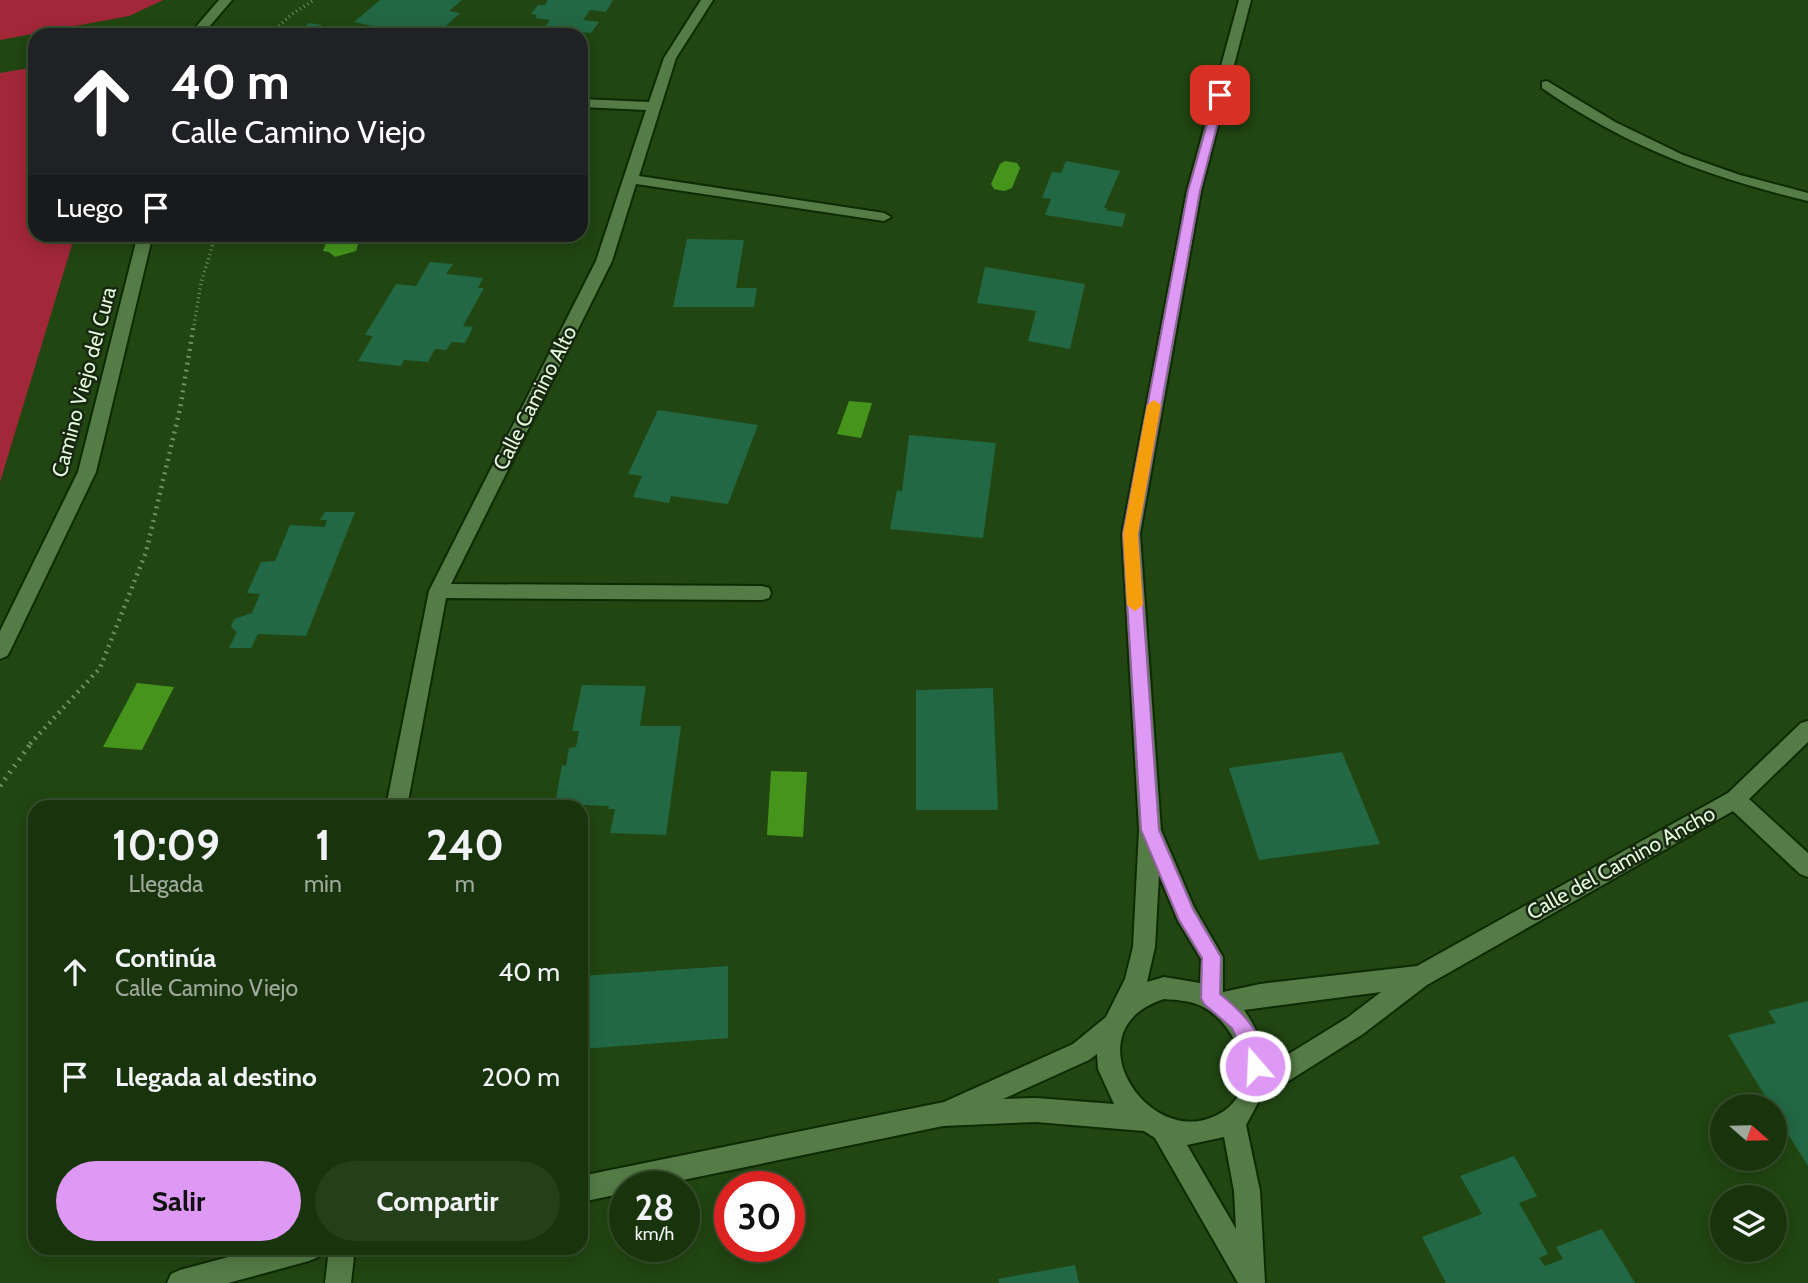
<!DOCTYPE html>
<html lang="es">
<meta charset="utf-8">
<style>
body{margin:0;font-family:Cabin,sans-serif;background:#263f1b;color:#f1f3f6;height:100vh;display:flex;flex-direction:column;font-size:26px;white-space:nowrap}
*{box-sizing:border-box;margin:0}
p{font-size:23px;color:#9faa9d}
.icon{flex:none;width:38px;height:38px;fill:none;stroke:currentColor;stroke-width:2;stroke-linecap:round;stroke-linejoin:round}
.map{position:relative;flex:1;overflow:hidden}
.details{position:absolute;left:28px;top:800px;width:560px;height:455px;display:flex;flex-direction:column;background:#19340d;border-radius:21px;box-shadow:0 4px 18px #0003,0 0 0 2px #374f2e}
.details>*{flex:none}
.top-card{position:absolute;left:28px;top:28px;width:560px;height:214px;border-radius:21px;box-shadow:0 4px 18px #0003,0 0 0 2px #374f2e;background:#202124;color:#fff;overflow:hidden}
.needle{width:46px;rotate:110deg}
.controls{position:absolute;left:1710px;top:1094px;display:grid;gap:14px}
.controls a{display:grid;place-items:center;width:77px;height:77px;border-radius:50%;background:#19340d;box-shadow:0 4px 18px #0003,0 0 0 2px #374f2e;font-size:35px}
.speed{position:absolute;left:609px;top:1171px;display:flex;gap:14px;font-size:35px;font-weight:700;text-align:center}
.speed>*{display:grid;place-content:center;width:91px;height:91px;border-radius:50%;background:#19340d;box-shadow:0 4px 18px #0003,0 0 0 2px #374f2e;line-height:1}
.speed small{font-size:18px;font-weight:400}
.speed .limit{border:10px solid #d22;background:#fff;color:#111}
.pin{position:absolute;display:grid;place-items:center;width:60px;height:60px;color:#fff;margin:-30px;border-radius:14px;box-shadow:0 4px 10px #0006}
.me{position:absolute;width:77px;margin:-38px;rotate:341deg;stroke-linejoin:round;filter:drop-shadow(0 0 5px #0008)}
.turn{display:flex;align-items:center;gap:24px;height:147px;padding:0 28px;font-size:32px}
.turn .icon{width:91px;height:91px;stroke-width:2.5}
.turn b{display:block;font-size:49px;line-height:60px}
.then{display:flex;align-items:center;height:66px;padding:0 28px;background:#0003;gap:14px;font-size:26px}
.eta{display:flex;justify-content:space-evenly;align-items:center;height:119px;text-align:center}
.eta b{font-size:42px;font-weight:700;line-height:49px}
.primary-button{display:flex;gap:14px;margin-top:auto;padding:14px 28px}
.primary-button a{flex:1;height:80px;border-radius:42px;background:#dd99f3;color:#111;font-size:28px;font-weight:700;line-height:80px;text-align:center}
.primary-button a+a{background:#263f1b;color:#f1f3f6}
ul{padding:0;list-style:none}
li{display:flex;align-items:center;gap:21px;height:105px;padding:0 28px}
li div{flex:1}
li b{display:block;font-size:26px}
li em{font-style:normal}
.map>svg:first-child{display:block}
.green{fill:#a22739}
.water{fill:#45951c}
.building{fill:#226845}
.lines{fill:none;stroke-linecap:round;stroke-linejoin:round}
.minor-casing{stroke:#0e2a02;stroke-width:4}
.path-far2{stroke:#6f8e63;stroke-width:3.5;stroke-dasharray:1 3.5;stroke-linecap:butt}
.path-far1{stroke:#6f8e63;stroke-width:4.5;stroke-dasharray:2 5;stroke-linecap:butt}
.path{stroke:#6f8e63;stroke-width:5;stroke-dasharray:2 6;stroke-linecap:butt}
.minor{fill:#557c46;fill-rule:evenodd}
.route{fill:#dd99f3;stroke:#90639e;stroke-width:2}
.slow{fill:#f59e0b}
.labels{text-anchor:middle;stroke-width:5;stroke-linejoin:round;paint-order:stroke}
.street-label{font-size:21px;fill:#e5fbde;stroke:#172711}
</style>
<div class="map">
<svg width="1808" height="1283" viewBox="0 0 1808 1283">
<rect width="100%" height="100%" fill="#214611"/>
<!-- green -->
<path class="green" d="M 0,0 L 163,0 L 129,16 L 0,40 Z
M 35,67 L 35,234 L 75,235 L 0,482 L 0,73 Z"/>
<!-- water -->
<path class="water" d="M 1005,161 L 1017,163 L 1020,168 L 1012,188 L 1004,191 L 994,189 L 991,184 L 1000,164 Z
M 329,235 L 329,234 L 361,235 L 356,251 L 335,257 L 329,252 L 323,251 Z
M 849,401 L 872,403 L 861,438 L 837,434 Z
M 137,683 L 174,687 L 142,750 L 103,747 Z
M 771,771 L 807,772 L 803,837 L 767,835 Z"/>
<!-- building -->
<path class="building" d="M 380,0 L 462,0 L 449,11 L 460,13 L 436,35 L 362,35 L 372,26 L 354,22 Z
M 548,0 L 613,0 L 606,12 L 590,10 L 583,20 L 599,22 L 591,33 L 565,31 L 569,32 L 567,35 L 523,35 L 529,26 L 544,28 L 550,20 L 535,18 L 537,15 L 531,14 L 538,5 L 545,5 Z
M 309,23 L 322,25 L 309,35 L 293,35 Z
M 1066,161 L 1120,171 L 1104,208 L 1107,208 L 1106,210 L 1126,214 L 1122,227 L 1045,215 L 1051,199 L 1042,198 L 1052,172 L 1061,173 Z
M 687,239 L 744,240 L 736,288 L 757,288 L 754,307 L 673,307 Z
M 430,262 L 453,264 L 446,274 L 483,278 L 478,288 L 484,288 L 463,326 L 473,327 L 465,343 L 452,342 L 446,350 L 435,349 L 428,362 L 404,360 L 401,366 L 358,361 L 373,336 L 365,335 L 396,284 L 416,286 Z
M 985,267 L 1085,284 L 1070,349 L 1028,341 L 1036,311 L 977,303 Z
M 658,410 L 758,425 L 728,504 L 671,496 L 669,503 L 633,497 L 642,476 L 628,474 Z
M 909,435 L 996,443 L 983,538 L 890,529 L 897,490 L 902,491 Z
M 325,512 L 355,512 L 306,636 L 258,634 L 251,648 L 229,648 L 237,632 L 231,627 L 234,619 L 252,613 L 260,594 L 247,593 L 261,562 L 275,561 L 290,525 L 325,527 L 327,520 L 320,520 Z
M 582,685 L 646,686 L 640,726 L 681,726 L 666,835 L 610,833 L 615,809 L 608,809 L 609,806 L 555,804 L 562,765 L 566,766 L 569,748 L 576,747 L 579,731 L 572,731 Z
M 993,688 L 998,810 L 916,810 L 916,690 Z
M 1342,752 L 1380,844 L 1259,860 L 1229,768 Z
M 728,966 L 728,1038 L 581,1049 L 581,976 Z
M 1808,1001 L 1808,1166 L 1774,1112 L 1774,1106 L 1771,1106 L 1728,1035 L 1776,1023 L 1768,1011 Z
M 33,1111 L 35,1161 L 29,1163 Z
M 1514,1156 L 1537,1196 L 1519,1203 L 1548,1254 L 1539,1258 L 1545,1266 L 1563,1259 L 1556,1247 L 1602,1229 L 1635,1283 L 1446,1283 L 1422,1237 L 1482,1214 L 1460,1176 Z
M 1075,1265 L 1079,1283 L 999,1283 L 998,1279 Z"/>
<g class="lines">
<defs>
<path id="minor" d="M 219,0 L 232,0 L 202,35 L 189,35 Z
M 701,0 L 713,0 L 676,58 L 639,176 L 884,213 L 891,217 L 884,221 L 636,184 L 612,261 L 451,584 L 762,586 L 769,588 L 771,593 L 769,598 L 762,600 L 446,598 L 407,807 L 386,807 L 429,591 L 596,261 L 646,110 L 581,107 L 581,99 L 649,102 L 664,58 Z
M 1239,0 L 1251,0 L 1201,191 L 1140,534 L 1161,830 L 1194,907 L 1223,957 L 1223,992 L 1260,984 L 1417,966 L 1728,793 L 1801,723 L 1808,721 L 1808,742 L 1749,799 L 1808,853 L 1808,877 L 1800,874 L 1733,811 L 1427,985 L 1363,1034 L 1260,1099 L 1246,1125 L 1260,1191 L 1265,1283 L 1238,1283 L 1155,1138 L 1144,1131 L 1036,1122 L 943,1126 L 654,1186 L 625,1186 L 625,1193 L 581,1202 L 581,1176 L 944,1102 L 1073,1044 L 1106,1017 L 1125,979 L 1133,947 L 1139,830 L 1122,534 L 1187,191 ZM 1159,875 L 1178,921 L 1201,959 L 1200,983 L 1164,977 L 1147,982 L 1155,947 ZM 1381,992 L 1347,1018 L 1266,1068 C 1264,1047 1257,1028 1244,1010 ZM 1164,999 C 1178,1000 1194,1001 1205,1008 C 1237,1026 1262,1085 1224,1111 C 1153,1159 1066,1030 1164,999 ZM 1097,1054 L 1098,1069 L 1114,1104 L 1036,1098 L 1003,1099 L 1089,1060 ZM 1224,1137 L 1234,1191 L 1236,1229 L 1187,1145 Z
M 1547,81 L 1615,122 L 1683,155 L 1740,175 L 1808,193 L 1808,201 C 1709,177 1627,147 1542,88 L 1542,82 Z
M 138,234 L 153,234 L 96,472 L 10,651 L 7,656 L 0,659 L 0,631 L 78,472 Z
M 262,1248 L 322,1248 L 318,1257 L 309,1261 L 228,1283 L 167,1283 L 171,1274 L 180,1270 Z
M 329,1248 L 355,1248 L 351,1283 L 325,1283 Z"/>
</defs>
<!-- minor casing -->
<use href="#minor" class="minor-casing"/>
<!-- path-far2 -->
<path class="path-far2" d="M 269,35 L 292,14 L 314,0
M 194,325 L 201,283 L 216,234"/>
<!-- path-far1 -->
<path class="path-far1" d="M 30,744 L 100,668 L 146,552 L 180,409 L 194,323"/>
<!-- path -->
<path class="path" d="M 0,786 L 32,742"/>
<!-- minor -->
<use href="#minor" class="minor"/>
</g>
<!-- route -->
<path class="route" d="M 1216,93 L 1225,95 L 1200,191 L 1138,534 L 1159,830 L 1193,909 L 1221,957 L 1220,994 C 1240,1010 1275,1043 1262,1073 L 1255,1075 L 1248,1073 L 1243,1051 L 1232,1028 L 1204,1004 L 1201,998 L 1202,958 L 1179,920 L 1141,830 L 1123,534 L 1188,191 Z"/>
<!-- slow -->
<path class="slow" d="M 1154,400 L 1161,405 L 1138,534 L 1143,605 L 1135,611 L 1127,605 L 1123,534 L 1147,405 Z"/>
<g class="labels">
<!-- street labels -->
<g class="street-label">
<text transform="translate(84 382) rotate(-75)" y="7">Camino Viejo del Cura</text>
<text transform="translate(535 398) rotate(-63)" y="7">Calle Camino Alto</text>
<text transform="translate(1621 863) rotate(-29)" y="7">Calle del Camino Ancho</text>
</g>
</g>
</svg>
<div class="controls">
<a><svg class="needle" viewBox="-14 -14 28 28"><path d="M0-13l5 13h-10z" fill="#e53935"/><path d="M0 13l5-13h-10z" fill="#9faa9d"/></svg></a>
<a><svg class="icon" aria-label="layers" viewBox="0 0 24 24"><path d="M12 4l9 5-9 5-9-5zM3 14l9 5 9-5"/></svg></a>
</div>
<div class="speed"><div>28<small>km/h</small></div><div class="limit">30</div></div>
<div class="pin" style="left:1220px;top:95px;background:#d93025"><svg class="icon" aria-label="arrive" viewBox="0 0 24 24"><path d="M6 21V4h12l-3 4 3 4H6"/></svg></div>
<svg class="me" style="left:1255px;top:1066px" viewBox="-20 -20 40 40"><circle r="17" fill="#dd99f3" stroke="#fff" stroke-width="3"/><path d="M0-11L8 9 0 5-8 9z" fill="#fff"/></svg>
<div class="top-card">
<div class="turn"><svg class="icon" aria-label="ahead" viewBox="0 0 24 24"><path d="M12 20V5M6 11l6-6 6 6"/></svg><div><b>40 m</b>Calle Camino Viejo</div></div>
<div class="then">Luego<svg class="icon" aria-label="arrive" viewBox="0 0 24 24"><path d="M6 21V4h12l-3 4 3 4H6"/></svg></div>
</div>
<section class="details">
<div class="eta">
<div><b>10:09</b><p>Llegada</p></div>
<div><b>1</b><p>min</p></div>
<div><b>240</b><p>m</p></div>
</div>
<ul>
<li><svg class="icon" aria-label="ahead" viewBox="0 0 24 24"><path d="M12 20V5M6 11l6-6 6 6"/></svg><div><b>Continúa</b><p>Calle Camino Viejo</p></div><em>40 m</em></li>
<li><svg class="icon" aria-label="arrive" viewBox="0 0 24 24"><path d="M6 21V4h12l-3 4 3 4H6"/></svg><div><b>Llegada al destino</b></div><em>200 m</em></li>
</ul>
<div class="primary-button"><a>Salir</a><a>Compartir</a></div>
</section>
</div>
